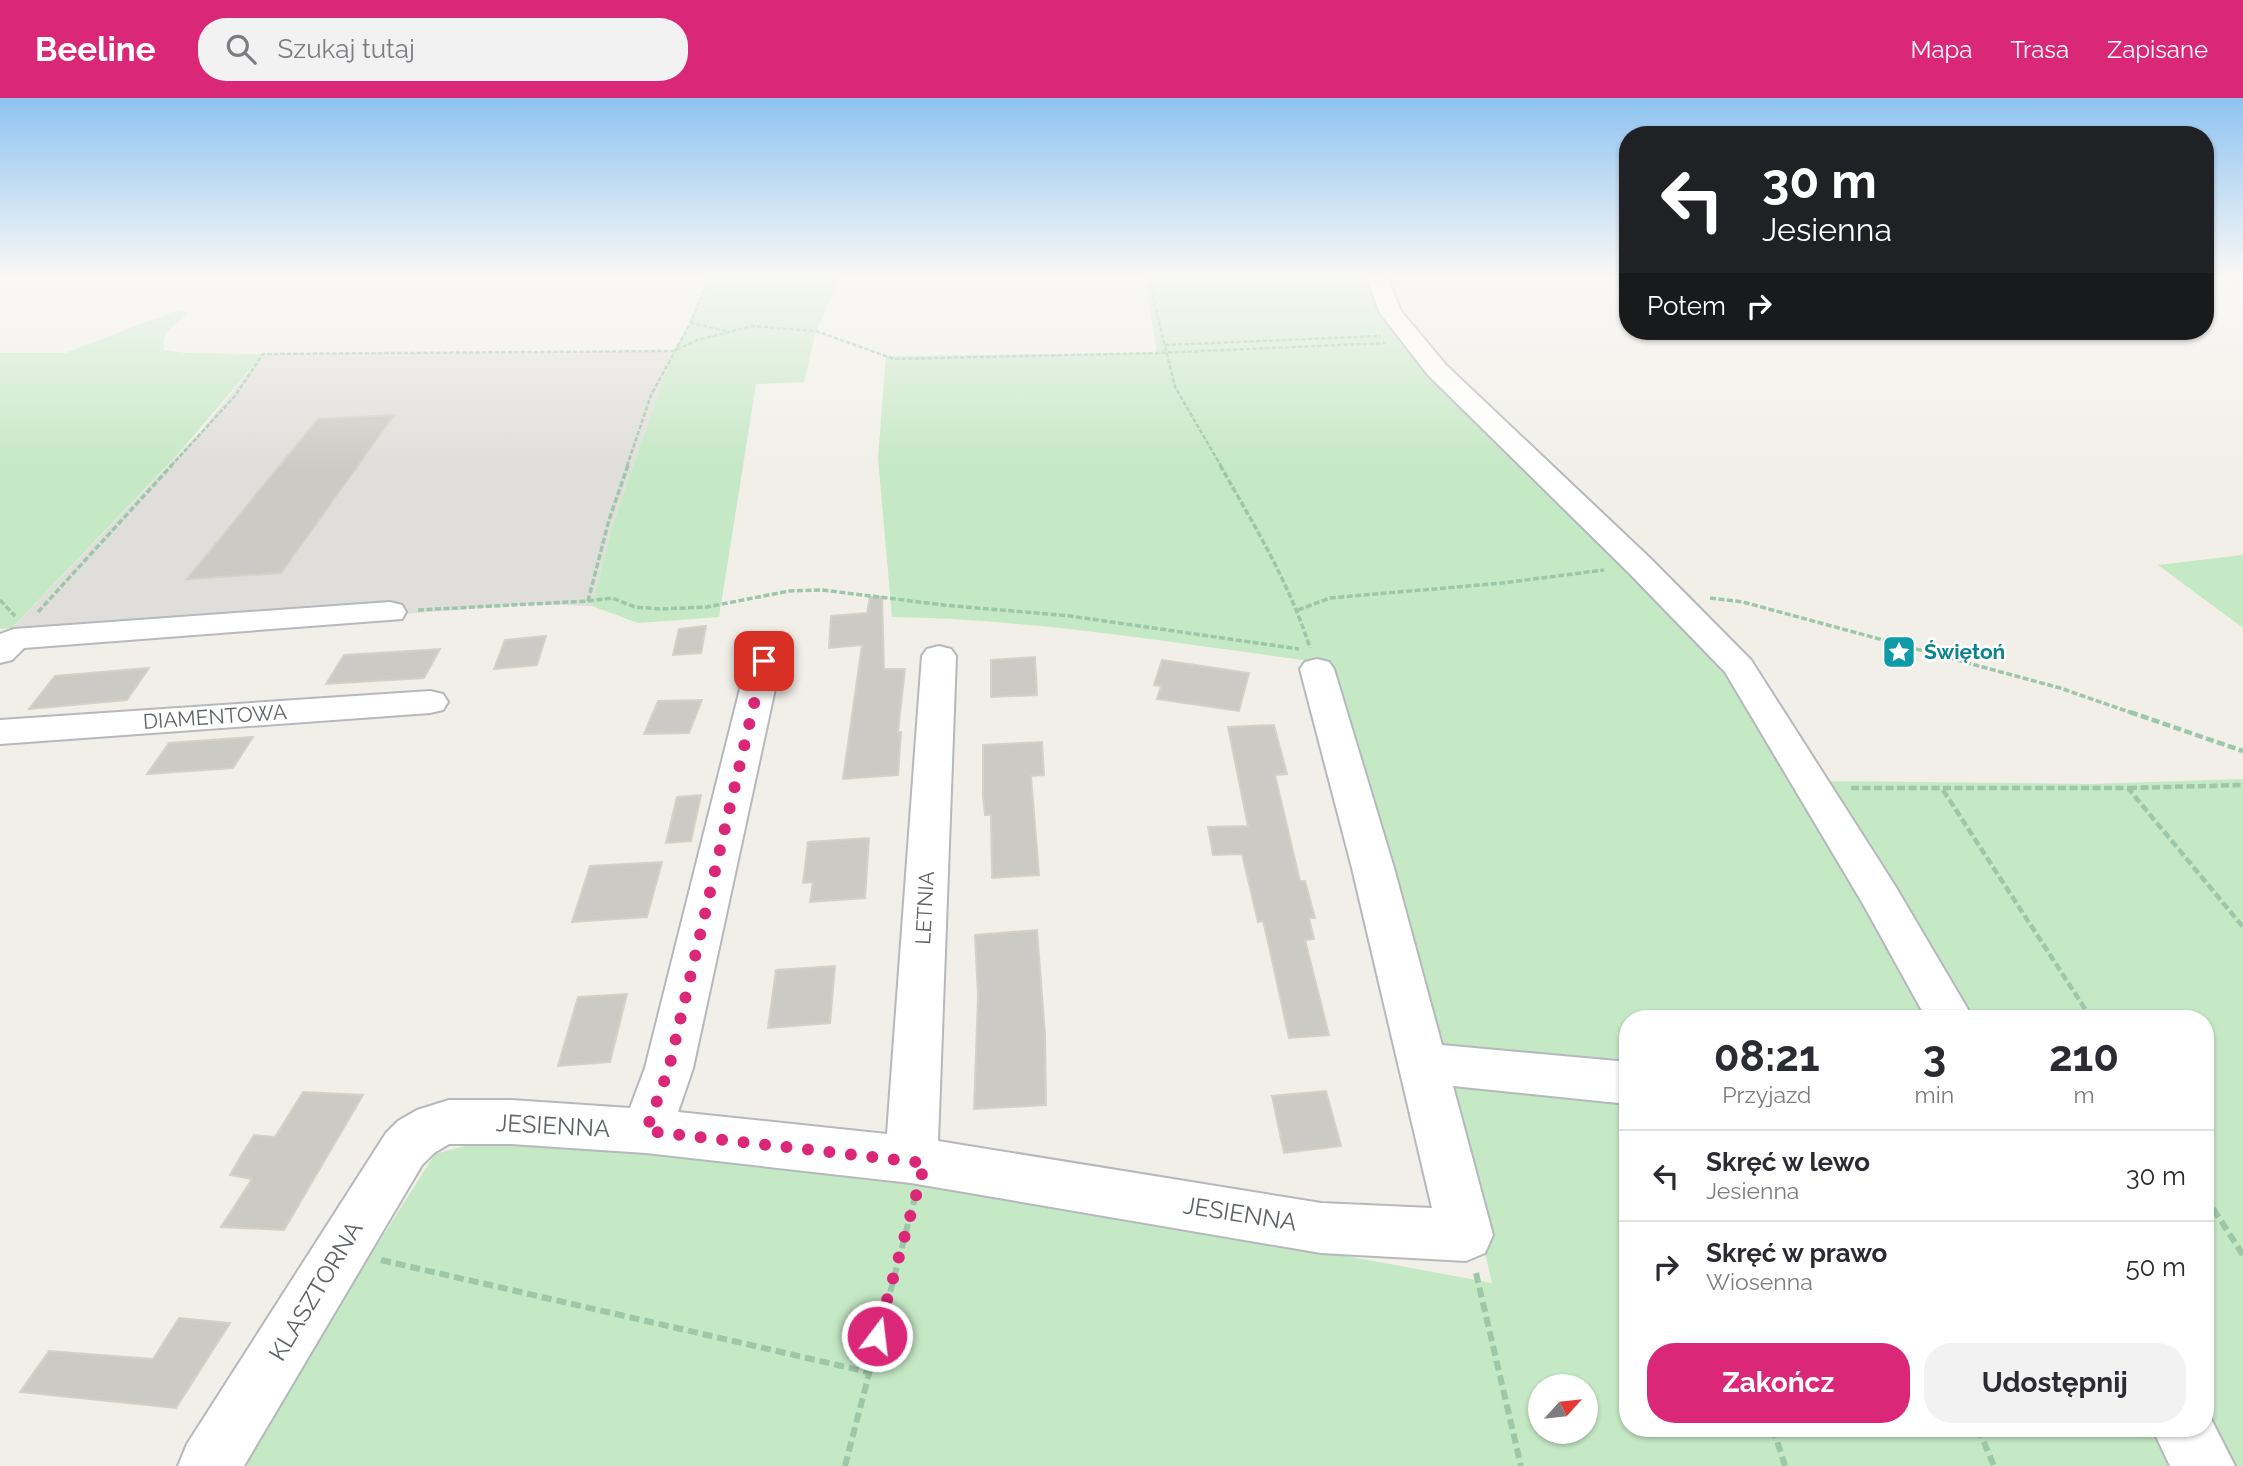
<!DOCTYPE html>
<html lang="pl">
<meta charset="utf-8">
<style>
body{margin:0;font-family:Raleway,sans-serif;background:#f2f2f3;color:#2b2b33;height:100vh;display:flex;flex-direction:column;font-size:26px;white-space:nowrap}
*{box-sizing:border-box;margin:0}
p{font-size:23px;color:#7c7c81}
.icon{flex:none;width:38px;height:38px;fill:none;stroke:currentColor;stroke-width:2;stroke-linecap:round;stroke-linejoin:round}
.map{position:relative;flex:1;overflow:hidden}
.panel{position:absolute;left:1619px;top:912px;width:595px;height:427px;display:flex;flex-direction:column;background:#fff;border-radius:28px;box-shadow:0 2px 5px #0004}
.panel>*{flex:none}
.hud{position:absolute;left:1619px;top:28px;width:595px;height:214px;border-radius:28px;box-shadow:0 2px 5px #0004;background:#202124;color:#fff;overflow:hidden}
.needle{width:46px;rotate:63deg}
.buttons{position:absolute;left:1528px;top:1276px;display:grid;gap:14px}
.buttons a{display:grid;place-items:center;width:70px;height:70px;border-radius:50%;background:#fff;box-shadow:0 2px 5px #0004;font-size:35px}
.pin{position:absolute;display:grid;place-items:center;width:60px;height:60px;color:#fff;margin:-30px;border-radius:14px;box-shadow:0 4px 10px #0006}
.me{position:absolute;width:77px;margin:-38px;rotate:15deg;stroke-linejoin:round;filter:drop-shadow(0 0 5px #0008)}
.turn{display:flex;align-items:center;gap:24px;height:147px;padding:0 28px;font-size:32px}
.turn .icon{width:91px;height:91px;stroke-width:2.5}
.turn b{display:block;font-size:49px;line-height:60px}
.then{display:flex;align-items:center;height:66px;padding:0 28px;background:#0003;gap:14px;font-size:26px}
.eta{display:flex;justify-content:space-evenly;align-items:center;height:119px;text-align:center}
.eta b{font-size:42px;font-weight:700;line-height:49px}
.cta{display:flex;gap:14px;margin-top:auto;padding:14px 28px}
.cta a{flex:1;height:80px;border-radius:28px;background:#db2777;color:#fff;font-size:28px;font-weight:700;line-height:80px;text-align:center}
.cta a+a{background:#f2f2f3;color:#2b2b33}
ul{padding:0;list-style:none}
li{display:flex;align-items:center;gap:21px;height:91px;padding:0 28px;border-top:2px solid #e1e1e2}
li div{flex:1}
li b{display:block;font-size:26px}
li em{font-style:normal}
header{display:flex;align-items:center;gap:42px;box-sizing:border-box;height:98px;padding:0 35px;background:#db2777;color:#fff}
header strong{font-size:33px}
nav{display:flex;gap:38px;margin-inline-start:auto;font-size:24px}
.search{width:490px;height:63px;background:#f2f2f3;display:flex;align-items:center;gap:18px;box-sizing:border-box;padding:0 24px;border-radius:28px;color:#7c7c81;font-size:26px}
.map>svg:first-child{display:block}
.industrial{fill:#e0deda}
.green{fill:#c5e8c5;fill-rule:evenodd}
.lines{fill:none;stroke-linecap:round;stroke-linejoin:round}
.stream{stroke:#aadaff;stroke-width:5}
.building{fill:#cccac5;stroke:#d6d1c6;stroke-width:2}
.minor-casing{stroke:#b5b8bc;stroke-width:4}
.path-far3{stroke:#9cc7a9;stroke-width:2.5;stroke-dasharray:4.5 2;stroke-linecap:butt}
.path-far2{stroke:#9cc7a9;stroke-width:3.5;stroke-dasharray:6 2.5;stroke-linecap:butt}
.path-far1{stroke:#9cc7a9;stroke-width:4.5;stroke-dasharray:8 3.5;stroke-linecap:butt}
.path{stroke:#9cc7a9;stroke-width:6;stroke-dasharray:10 5;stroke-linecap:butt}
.minor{fill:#fff;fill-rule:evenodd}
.route{stroke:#db2777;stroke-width:12;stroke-dasharray:0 21.6}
.labels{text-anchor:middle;stroke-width:5;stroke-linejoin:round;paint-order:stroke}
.culture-label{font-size:21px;font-weight:bold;fill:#0d838f;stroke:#fff;text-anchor:start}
.street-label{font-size:21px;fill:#5f6368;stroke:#fff}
.near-street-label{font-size:24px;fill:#5f6368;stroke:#fff}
</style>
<header>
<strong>Beeline</strong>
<div class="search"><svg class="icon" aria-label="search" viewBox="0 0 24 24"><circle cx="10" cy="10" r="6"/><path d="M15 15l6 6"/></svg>Szukaj tutaj</div>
<nav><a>Mapa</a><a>Trasa</a><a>Zapisane</a></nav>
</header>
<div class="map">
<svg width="2243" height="1368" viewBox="0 0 2243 1368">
<rect width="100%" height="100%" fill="#f1efe8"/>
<!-- industrial -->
<path class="industrial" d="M 673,253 L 612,429 L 592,508 L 533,506 L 0,547 L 0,543 L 201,333 L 263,256 Z"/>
<!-- green -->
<path class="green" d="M 708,179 L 841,179 L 816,233 L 804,284 L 756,286 L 719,519 L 638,525 L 592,508 L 612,429 L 673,253 L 690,225 Z
M 1144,179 L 1381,179 L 1421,246 L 1599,417 L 1824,683 L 2090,686 L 2243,681 L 2243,1368 L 237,1368 L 435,1056 L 508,1036 L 932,1081 L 1492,1185 L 1455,1023 L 1328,565 C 1184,547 1038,521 892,519 L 878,360 L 886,258 L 1157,255 ZM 1628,920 L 2205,920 L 2205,1330 L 1628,1330 ZM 1540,1288 L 1586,1288 L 1586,1334 L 1540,1334 Z
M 178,212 L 188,215 C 176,226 160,235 164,252 L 186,255 L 263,256 L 178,356 L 12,530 L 0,531 L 0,255 L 65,255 Z
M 2243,457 L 2243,530 L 2158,467 Z"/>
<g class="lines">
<!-- stream -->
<path class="stream" d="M 2227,179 L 2243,185"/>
</g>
<!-- building -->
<path class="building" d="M 394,317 L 281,475 L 187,481 L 318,321 Z
M 870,499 L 882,499 L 884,571 L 905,571 L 898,634 L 901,634 L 898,677 L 843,681 L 862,547 L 829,550 L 831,518 L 867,515 Z
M 706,528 L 701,555 L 673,557 L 679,531 Z
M 546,538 L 537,567 L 494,571 L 505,542 Z
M 440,551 L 424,580 L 326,586 L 344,557 Z
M 1035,559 L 1037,597 L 991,599 L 991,562 Z
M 1162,562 L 1249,575 L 1239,613 L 1157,601 L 1161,588 L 1154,587 Z
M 149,570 L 127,602 L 29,611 L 55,578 Z
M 702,602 L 689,635 L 644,636 L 658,603 Z
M 1274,627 L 1287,676 L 1275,677 L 1300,783 L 1305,783 L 1315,820 L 1309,820 L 1314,841 L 1305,842 L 1329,937 L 1289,940 L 1268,844 L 1263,823 L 1258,824 L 1242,756 L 1213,757 L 1208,729 L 1248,728 L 1228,629 Z
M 253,639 L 233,670 L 147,676 L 169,645 Z
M 1042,644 L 1044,677 L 1031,678 L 1039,777 L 992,780 L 991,717 L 985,717 L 983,697 L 983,647 Z
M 701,697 L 691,743 L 666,745 L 677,699 Z
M 869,740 L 865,800 L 810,804 L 813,784 L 803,785 L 808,744 Z
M 662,764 L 647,819 L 572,824 L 590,768 Z
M 1037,832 L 1045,936 L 1046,1007 L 974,1011 L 978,899 L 975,837 Z
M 835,868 L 830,925 L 768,930 L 776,872 Z
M 627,896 L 610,964 L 558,968 L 578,899 Z
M 1326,993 L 1341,1048 L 1284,1055 L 1272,998 Z
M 303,994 L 363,997 L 284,1132 L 221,1129 L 252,1081 L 230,1077 L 241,1058 L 254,1037 L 275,1039 Z
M 179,1220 L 230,1225 L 176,1310 L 20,1294 L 49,1253 L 153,1261 Z"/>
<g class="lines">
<defs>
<path id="minor" d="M 1366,179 L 1387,179 L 1401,213 L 1446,267 L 1651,461 L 1751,562 L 1894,786 L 1973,920 L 1926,920 L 1863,806 L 1725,574 L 1629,475 L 1428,277 L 1380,215 Z
M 390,504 L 402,507 L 406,514 L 402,521 L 24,550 L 12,562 L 0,565 L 0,536 L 14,531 Z
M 939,548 L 951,551 L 956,558 L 938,1043 L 1321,1105 L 1432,1110 L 1352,770 L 1300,571 L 1305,564 L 1317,561 L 1329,564 L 1334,571 L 1394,770 L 1442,947 L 1628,964 L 1628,1006 L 1453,988 L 1493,1137 L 1485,1155 L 1466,1163 L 1321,1155 L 911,1085 L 646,1055 L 511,1046 L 449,1046 L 434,1055 L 422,1067 L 244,1368 L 178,1368 L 187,1346 L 386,1035 L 398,1023 L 417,1012 L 449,1002 L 511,1002 L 630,1010 L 645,970 L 747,563 L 752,556 L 764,553 L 776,556 L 781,563 L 693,970 L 678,1014 L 887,1036 L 922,558 L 927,551 Z
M 430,593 L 443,596 L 448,604 L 443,612 L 430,615 L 0,646 L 0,622 Z
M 2205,1309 L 2235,1368 L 2170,1368 L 2152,1330 L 2205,1330 Z"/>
</defs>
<!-- minor casing -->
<use href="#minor" class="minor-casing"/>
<!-- path-far3 -->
<path class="path-far3" d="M 1148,179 L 1175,289 L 1221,368
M 690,225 L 727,233
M 1165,247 L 1381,238
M 171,368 L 235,298 L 263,256 L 673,253 L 698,242 L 752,228 L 816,233 L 894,261 L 1157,255 L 1386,245
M 627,368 L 651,297 L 690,226 L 709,179"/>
<!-- path-far2 -->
<path class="path-far2" d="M 1220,367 C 1254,427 1289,484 1310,550
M 1710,500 L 1743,504 L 2060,590 L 2135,616
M 0,502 L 15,518
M 588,503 L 612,500 L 635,509 L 660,511 L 707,509 L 789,493 L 822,492 L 944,507 L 1070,518 L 1299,551
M 418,512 L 588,503 L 609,422 L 628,367
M 1298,512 L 1330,500 L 1502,485 L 1604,472
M 38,514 L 172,367"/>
<!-- path-far1 -->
<path class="path-far1" d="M 2130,614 L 2243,653
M 1851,690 L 2128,690 L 2243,829
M 2129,690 L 2243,687
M 1943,692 L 2091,920"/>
<!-- path -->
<path class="path" d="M 2205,1098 L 2243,1157
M 381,1162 L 868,1274
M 1476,1175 L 1521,1368
M 1773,1330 L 1785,1368
M 1978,1330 L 1994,1368
M 845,1368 L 915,1099"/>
<!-- minor -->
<use href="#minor" class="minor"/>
</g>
<!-- sky -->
<linearGradient id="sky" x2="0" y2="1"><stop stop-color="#8fc3f1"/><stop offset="0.48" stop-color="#f9f8f5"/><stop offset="1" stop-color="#f9f8f5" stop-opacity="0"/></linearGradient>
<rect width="2243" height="371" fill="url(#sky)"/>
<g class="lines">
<!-- route -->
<path class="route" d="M 764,563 L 669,970 L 646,1033 L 925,1065 L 877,1238"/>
</g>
<!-- icons -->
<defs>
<symbol id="sight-square" viewBox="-11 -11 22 22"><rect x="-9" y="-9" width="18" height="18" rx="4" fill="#0f9aa8" stroke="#fff"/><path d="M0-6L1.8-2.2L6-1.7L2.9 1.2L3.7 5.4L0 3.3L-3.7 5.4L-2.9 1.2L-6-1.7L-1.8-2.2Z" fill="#fff"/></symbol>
</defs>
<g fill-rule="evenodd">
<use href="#sight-square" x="1880" y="535" width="38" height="38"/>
</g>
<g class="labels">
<!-- culture labels -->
<g class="culture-label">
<text x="1924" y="561">Świętoń</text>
</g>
<!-- street labels -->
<g class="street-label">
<text transform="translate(215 619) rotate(-4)" y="7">DIAMENTOWA</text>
<text transform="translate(925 810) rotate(-87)" y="7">LETNIA</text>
</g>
<!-- near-street labels -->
<g class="near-street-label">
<text transform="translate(553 1028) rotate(3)" y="8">JESIENNA</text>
<text transform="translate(1240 1116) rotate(9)" y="8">JESIENNA</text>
<text transform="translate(316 1193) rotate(-59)" y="8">KLASZTORNA</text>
</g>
</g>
</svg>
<div class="buttons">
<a><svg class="needle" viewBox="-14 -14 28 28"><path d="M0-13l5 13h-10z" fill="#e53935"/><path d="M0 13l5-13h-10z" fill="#7c7c81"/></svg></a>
</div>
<div class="pin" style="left:764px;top:563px;background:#d93025"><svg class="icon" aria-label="arrive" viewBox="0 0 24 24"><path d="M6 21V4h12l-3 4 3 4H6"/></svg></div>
<svg class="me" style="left:877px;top:1238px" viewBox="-20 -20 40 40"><circle r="17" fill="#db2777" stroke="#fff" stroke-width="3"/><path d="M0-11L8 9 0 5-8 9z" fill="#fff"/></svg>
<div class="hud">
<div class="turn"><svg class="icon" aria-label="left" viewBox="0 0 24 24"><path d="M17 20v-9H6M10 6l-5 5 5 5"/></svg><div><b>30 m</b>Jesienna</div></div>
<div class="then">Potem<svg class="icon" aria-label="right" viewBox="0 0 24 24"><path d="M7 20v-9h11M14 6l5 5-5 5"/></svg></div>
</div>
<section class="panel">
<div class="eta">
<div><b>08:21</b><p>Przyjazd</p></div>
<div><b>3</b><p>min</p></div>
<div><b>210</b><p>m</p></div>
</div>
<ul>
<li><svg class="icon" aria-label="left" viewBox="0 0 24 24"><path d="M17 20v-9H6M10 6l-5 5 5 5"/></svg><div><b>Skręć w lewo</b><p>Jesienna</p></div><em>30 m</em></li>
<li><svg class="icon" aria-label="right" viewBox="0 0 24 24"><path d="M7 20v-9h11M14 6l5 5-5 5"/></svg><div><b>Skręć w prawo</b><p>Wiosenna</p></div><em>50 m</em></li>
</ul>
<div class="cta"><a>Zakończ</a><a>Udostępnij</a></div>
</section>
</div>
